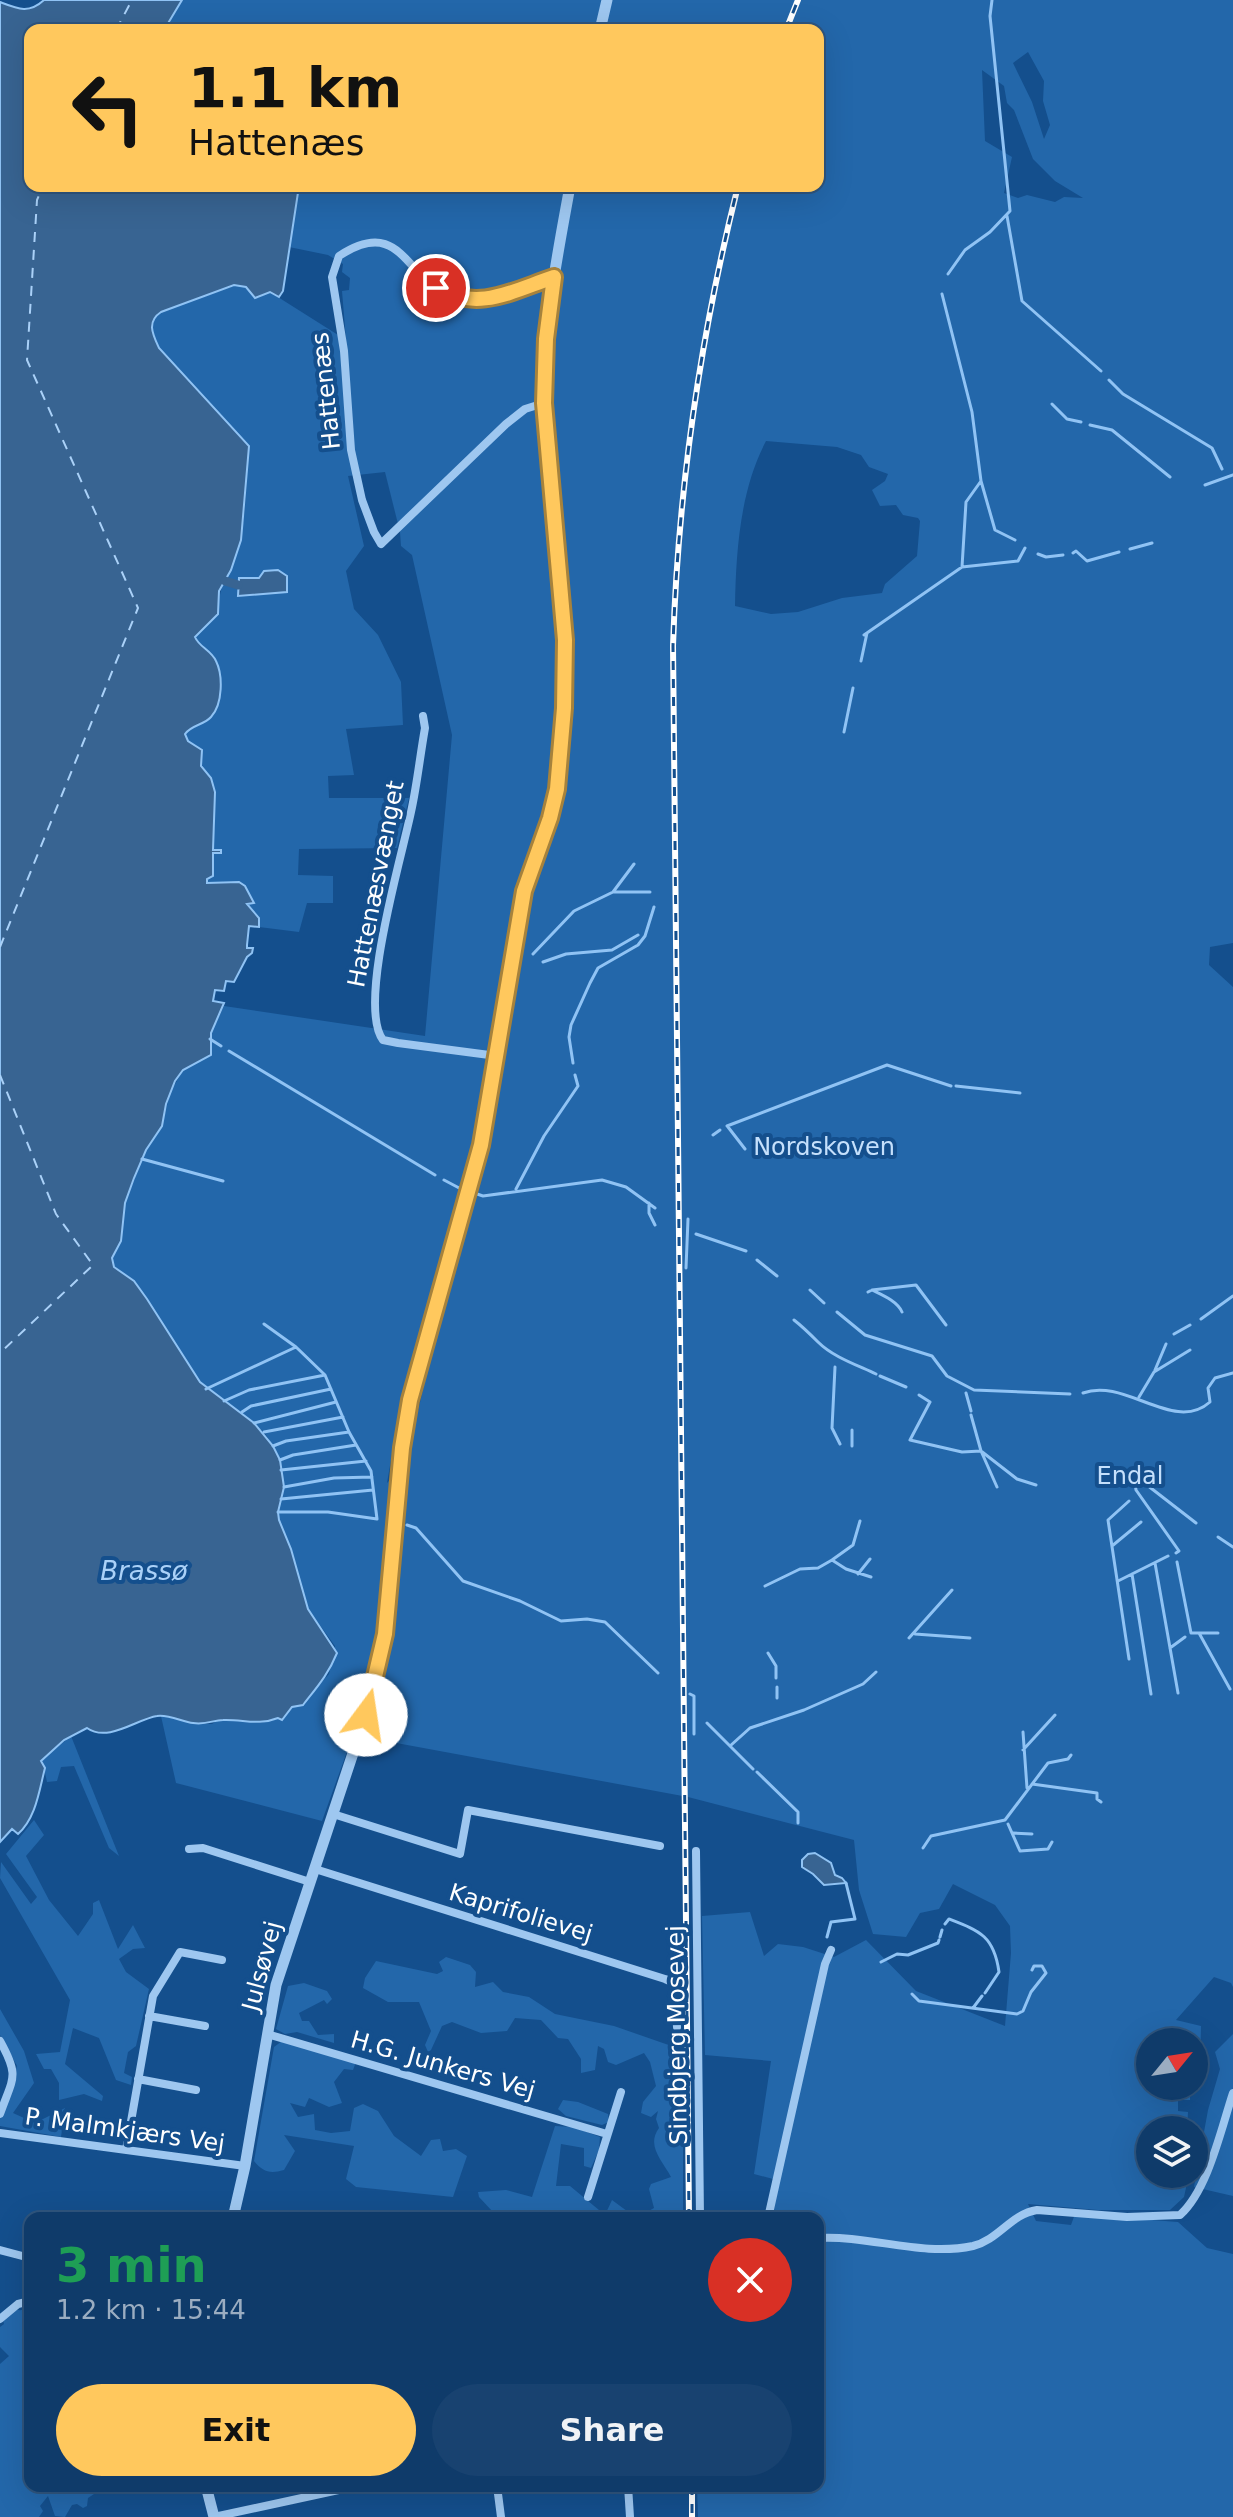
<!DOCTYPE html>
<meta charset="utf-8">
<style>
body{margin:0;font-family:"DejaVu Sans",sans-serif;background:#184270;color:#f1f3f6;height:100vh;display:flex;flex-direction:column;font-size:30px;white-space:nowrap}
*{box-sizing:border-box;margin:0}
p{font-size:26px;color:#9badc1}
.icon{flex:none;width:44px;height:44px;fill:none;stroke:currentColor;stroke-width:2;stroke-linecap:round;stroke-linejoin:round}
.map{position:relative;flex:1;overflow:hidden}
.panel{position:absolute;left:24px;top:2212px;width:800px;height:280px;display:flex;flex-direction:column;background:#0f3b6a;border-radius:16px;box-shadow:0 8px 32px #0002,0 0 0 2px #2f557e}
.panel>*{flex:none}
.hud{position:absolute;left:24px;top:24px;width:800px;height:168px;border-radius:16px;box-shadow:0 8px 32px #0002,0 0 0 2px #2f557e;background:#ffc85d;color:#111;overflow:hidden}
.needle{width:52px;rotate:60deg}
.tools{position:absolute;left:1136px;top:2028px;display:grid;gap:16px}
.tools a{display:grid;place-items:center;width:72px;height:72px;border-radius:50%;background:#0f3b6a;box-shadow:0 8px 32px #0002,0 0 0 2px #2f557e;font-size:40px}
.pin{position:absolute;display:grid;place-items:center;width:68px;height:68px;color:#fff;margin:-34px;border:4px solid #fff;border-radius:50%;box-shadow:0 2px 8px #0007}
.me{position:absolute;width:88px;margin:-44px;rotate:14deg;stroke-linejoin:round;filter:drop-shadow(0 0 6px #0008)}
.turn{display:flex;align-items:center;gap:28px;height:168px;padding:0 32px;font-size:36px}
.turn .icon{width:104px;height:104px;stroke-width:2.5}
.turn b{display:block;font-size:56px;line-height:68px}
.round{display:grid;place-items:center;flex:none;width:84px;height:84px;border-radius:42px;background:#184270}
.head{display:flex;align-items:center;justify-content:space-between;height:136px;padding:0 32px}
h1{font-size:48px;font-weight:600;line-height:60px;color:#1e9e55}
.button{display:flex;gap:16px;margin-top:auto;padding:16px 32px}
.button a{flex:1;height:92px;border-radius:48px;background:#ffc85d;color:#111;font-size:32px;font-weight:600;line-height:92px;text-align:center}
.button a+a{background:#184270;color:#f1f3f6}
.map>svg:first-child{display:block}
.green{fill:#2367aa;fill-rule:evenodd}
.water{fill:#386492;stroke:#90c3f4;stroke-width:2}
.lines{fill:none;stroke-linecap:round;stroke-linejoin:round}
.stream{stroke:#90c3f4;stroke-width:3}
.canal{stroke:#386492;stroke-width:9}
.ferry{stroke:#aad1f8;stroke-width:2;stroke-dasharray:10 8;stroke-linecap:butt}
.minor{stroke:#9ec7f0;stroke-width:8}
.tertiary{stroke:#9ec7f0;stroke-width:11}
.rail-casing{stroke:#fff;stroke-width:6}
.rail{stroke:#144f8d;stroke-width:3;stroke-dasharray:9;stroke-linecap:butt}
.route-casing{stroke:#a6823c;stroke-width:20}
.route{stroke:#ffc85d;stroke-width:14}
.labels{text-anchor:middle;stroke-width:8;stroke-linejoin:round;paint-order:stroke}
.street-label{font-size:24px;fill:#fff;stroke:#144f8d}
.park-label{font-size:24px;fill:#c5e0fc;stroke:#144f8d}
.water-label{font-size:26px;font-style:italic;fill:#aad1f8;stroke:#144f8d}
</style>
<div class="map">
<svg width="1233" height="2517" viewBox="0 0 1233 2517">
<rect width="100%" height="100%" fill="#144f8d"/>
<!-- green -->
<path class="green" d="M 182,0 L 1233,0 L 1233,943 L 1210,947 L 1209,965 L 1233,987 L 1233,1987 L 1231,1983 L 1214,1977 L 1176,2020 L 1201,2026 L 1200,2065 L 1195,2066 L 1194,2088 L 1190,2088 L 1190,2100 L 1178,2100 L 1178,2111 L 1188,2112 L 1187,2130 L 1150,2130 L 1150,2174 L 1189,2174 L 1184,2197 L 1170,2210 L 1098,2210 L 1028,2204 L 1036,2221 L 1071,2225 L 1075,2214 L 1178,2222 L 1207,2248 L 1233,2254 L 1233,2517 L 698,2517 L 697,2486 L 818,2486 L 818,2218 L 767,2218 L 773,2179 L 754,2174 L 771,2061 L 705,2055 L 702,1916 L 750,1912 L 764,1956 L 778,1944 L 803,1947 L 834,1957 L 866,1940 L 916,1991 L 1005,2026 L 1011,1953 L 1010,1926 L 995,1905 L 953,1884 L 939,1909 L 920,1913 L 906,1937 L 873,1934 L 859,1890 L 854,1840 L 688,1797 L 353,1735 L 322,1821 L 176,1783 L 161,1716 L 203,1724 L 212,1724 L 220,1719 L 260,1723 L 285,1717 L 292,1707 L 306,1702 L 310,1695 L 329,1674 L 335,1646 L 308,1609 L 291,1549 L 279,1520 L 278,1512 L 284,1487 L 280,1460 L 273,1446 L 264,1432 L 200,1382 L 134,1281 L 113,1265 L 112,1255 L 121,1241 L 125,1203 L 146,1150 L 162,1126 L 170,1093 L 183,1070 L 211,1055 L 211,1033 L 224,1006 L 425,1036 L 452,735 L 412,555 L 401,546 L 400,532 L 385,472 L 348,476 L 364,546 L 346,571 L 354,609 L 378,635 L 401,682 L 403,725 L 346,729 L 354,775 L 328,776 L 329,798 L 409,798 L 397,848 L 299,849 L 298,875 L 333,876 L 333,903 L 307,903 L 299,932 L 259,927 L 259,918 L 247,903 L 239,882 L 207,884 L 207,879 L 213,876 L 213,853 L 220,853 L 213,850 L 215,816 L 211,778 L 201,766 L 202,750 L 188,741 L 185,734 C 191,725 204,725 211,717 C 222,705 224,674 216,661 C 210,652 199,647 195,637 L 219,611 C 217,583 235,568 240,540 C 247,510 246,477 249,446 L 159,348 C 153,335 146,322 161,312 L 239,284 L 246,287 L 253,297 L 258,298 L 270,292 L 346,340 L 342,291 L 349,290 L 350,278 L 342,272 L 343,264 L 328,255 L 289,247 L 299,186 L 818,186 L 818,30 L 164,30 ZM 1028,52 L 1044,81 L 1043,101 L 1050,125 L 1044,139 L 1032,102 L 1013,63 ZM 982,70 L 1004,86 L 1007,103 L 1014,110 L 1033,159 L 1055,181 L 1083,198 L 1064,197 L 1055,202 L 1027,195 L 1018,198 L 1004,193 L 1012,157 L 985,141 ZM 766,441 L 837,447 L 861,455 L 869,467 L 888,474 L 885,481 L 872,490 L 880,506 L 896,505 L 903,515 L 918,518 L 920,521 L 917,556 L 885,584 L 882,593 L 842,598 L 798,612 L 771,614 L 735,606 C 736,552 740,490 766,441 ZM 433,1283 L 446,1290 L 406,1463 L 387,1483 L 399,1414 ZM 1150,2042 L 1194,2042 L 1194,2086 L 1150,2086 Z
M 71,1736 L 119,1856 L 109,1848 L 74,1766 L 61,1767 L 57,1781 L 47,1782 L 42,1759 Z
M 34,1820 L 44,1835 L 26,1856 L 49,1900 L 78,1936 L 93,1914 L 93,1903 L 99,1900 L 118,1949 L 133,1925 L 145,1948 L 133,1949 L 119,1959 L 126,1972 L 149,1989 L 136,2046 L 128,2052 L 124,2073 L 132,2077 L 131,2085 L 116,2080 L 99,2038 L 73,2028 L 65,2064 L 103,2096 L 102,2101 L 84,2094 L 59,2100 L 59,2083 L 51,2069 L 44,2069 L 36,2054 L 60,2052 L 70,2000 L 0,1878 L 1,1862 L 31,1904 L 37,1897 L 6,1854 Z
M 446,1957 L 470,1965 L 476,1972 L 475,1987 L 493,1982 L 503,1992 L 529,1997 L 555,2014 L 614,2026 L 683,2050 L 683,2218 L 644,2218 L 647,2212 L 654,2208 L 649,2189 L 651,2184 L 671,2177 C 662,2160 646,2146 659,2128 L 656,2119 L 658,2111 L 651,2117 L 641,2113 L 643,2102 L 656,2086 L 650,2062 L 644,2053 L 616,2065 L 608,2062 L 604,2049 L 598,2046 L 595,2070 L 581,2073 L 581,2059 L 568,2039 L 558,2038 L 541,2020 L 515,2018 L 507,2031 L 481,2033 L 452,2022 L 442,2026 L 431,2050 L 428,2052 L 425,2045 L 431,2031 L 419,2002 L 388,2002 L 363,1988 L 365,1978 L 376,1961 L 437,1974 L 443,1971 L 439,1962 Z
M 304,1983 L 327,1991 L 332,1999 L 327,2004 L 324,2000 L 299,2013 L 302,2021 L 309,2021 L 318,2035 L 334,2034 L 334,2043 L 297,2032 L 285,2034 L 276,2029 L 288,1986 Z
M 0,2009 L 24,2051 L 34,2083 L 13,2113 L 35,2123 L 65,2108 L 61,2137 L 0,2126 L 0,2114 L 17,2066 L 0,2035 Z
M 1233,2034 L 1233,2196 L 1194,2187 L 1208,2110 L 1220,2069 L 1215,2052 Z
M 282,2041 L 356,2062 L 353,2070 L 344,2069 L 334,2082 L 342,2103 L 329,2107 L 309,2098 L 305,2107 L 290,2103 L 298,2117 L 314,2114 L 315,2130 L 331,2133 L 350,2131 L 354,2108 L 363,2104 L 378,2111 L 394,2136 L 421,2156 L 431,2140 L 440,2139 L 443,2151 L 456,2149 L 467,2156 L 453,2197 L 356,2187 L 346,2179 L 354,2146 L 284,2135 L 295,2151 L 284,2170 C 270,2174 263,2172 254,2161 L 274,2047 Z
M 563,2100 L 578,2102 L 608,2114 L 609,2122 L 602,2125 L 566,2116 L 558,2109 Z
M 555,2126 L 574,2127 L 600,2137 L 599,2150 L 591,2168 L 584,2166 L 584,2148 L 561,2144 L 556,2186 L 570,2186 L 605,2215 L 612,2200 L 631,2214 L 641,2218 L 587,2218 L 554,2210 L 521,2218 L 495,2218 L 493,2212 L 479,2197 L 478,2192 L 506,2190 L 532,2197 Z
M 30,2302 L 30,2486 L 95,2486 L 97,2492 L 88,2498 L 87,2506 L 83,2508 L 77,2504 L 72,2505 L 65,2517 L 55,2516 L 48,2496 L 40,2506 L 43,2511 L 39,2517 L 0,2517 L 0,2364 L 9,2356 L 0,2347 L 0,2327 L 4,2324 L 2,2315 L 11,2308 C 22,2312 24,2311 30,2302 Z"/>
<!-- water -->
<path class="water" d="M 44,0 L 182,0 L 164,30 L 30,30 L 30,186 L 299,186 L 283,291 L 279,297 L 270,292 L 255,298 L 246,287 L 234,285 L 161,312 C 146,322 153,335 159,348 L 249,446 L 241,540 L 231,570 L 219,591 L 218,614 L 195,637 C 199,647 211,650 216,661 C 223,675 223,704 211,717 C 204,725 191,725 185,734 L 188,741 L 202,750 L 201,766 L 211,778 L 215,792 L 213,850 L 221,850 L 221,853 L 213,853 L 213,876 L 207,879 L 207,883 L 239,882 L 245,886 L 254,903 L 247,904 L 259,918 L 259,927 L 249,926 L 247,945 L 247,948 L 253,948 L 252,953 L 247,957 L 234,982 L 226,981 L 224,991 L 215,990 L 213,1001 L 224,1003 L 211,1033 L 211,1055 L 183,1070 L 175,1081 L 166,1104 L 162,1126 L 146,1150 L 134,1178 L 125,1203 L 121,1241 L 112,1258 L 114,1267 L 134,1281 L 147,1299 L 200,1382 L 254,1423 L 273,1446 L 280,1460 L 284,1487 L 278,1512 L 279,1520 L 291,1549 L 308,1609 L 337,1653 C 328,1675 317,1687 303,1705 L 292,1707 L 282,1720 L 278,1718 C 258,1726 243,1719 223,1720 C 213,1720 207,1725 193,1723 C 183,1722 168,1714 157,1716 C 137,1719 108,1743 87,1728 L 64,1740 L 41,1761 L 45,1768 C 39,1791 36,1818 18,1834 L 12,1829 L 0,1842 L 0,2 C 18,9 29,14 44,0 Z
M 278,570 L 287,576 L 287,592 L 238,596 L 239,578 L 259,578 L 264,571 Z
M 815,1853 L 831,1863 L 835,1875 L 842,1878 L 846,1883 L 824,1885 L 813,1874 L 802,1867 L 802,1860 L 808,1854 Z"/>
<g class="lines">
<!-- stream -->
<path class="stream" d="M 1007,216 L 1022,301 L 1101,371
M 948,274 L 965,250 L 990,232 L 1010,211 L 990,16 L 992,0
M 942,294 L 972,412 L 981,481 L 995,530 L 1015,540
M 1109,380 L 1123,394 L 1212,448 L 1222,469
M 1052,404 L 1067,419 L 1081,422
M 1090,425 L 1112,430 L 1170,477
M 1205,485 L 1233,475
M 1130,549 L 1152,543
M 1073,553 L 1076,551 L 1087,561 L 1119,552
M 1038,554 L 1046,557 L 1063,555
M 962,567 L 966,502 L 981,481
M 864,635 L 962,567 L 1018,561 L 1025,548
M 861,661 L 867,633
M 844,732 L 853,688
M 614,892 L 650,892
M 533,954 L 574,911 L 613,892 L 634,864
M 543,962 L 566,954 L 612,950 L 638,935
M 210,1039 L 221,1046
M 229,1051 L 435,1175
M 573,1063 L 569,1037 L 571,1025 L 590,983 L 598,968 L 638,945 L 645,936 L 654,907
M 956,1086 L 1020,1093
M 727,1126 L 887,1065 L 951,1086
M 728,1127 L 745,1149
M 713,1135 L 720,1130
M 142,1159 L 223,1181
M 444,1180 L 461,1189
M 516,1189 L 544,1136 L 578,1086 L 575,1075
M 477,1194 L 483,1196 L 602,1180 L 626,1187 L 655,1208
M 649,1203 L 649,1213 L 655,1225
M 696,1234 L 746,1251
M 757,1260 L 777,1276
M 686,1268 L 688,1219
M 810,1290 L 824,1303
M 872,1290 L 916,1285 L 946,1325
M 868,1292 L 872,1290 C 882,1295 897,1301 902,1312
M 837,1312 L 865,1335 L 932,1356 L 947,1376 L 974,1390 L 1070,1394
M 1201,1319 L 1233,1296
M 794,1320 C 803,1327 810,1334 818,1342 C 833,1357 857,1365 876,1374
M 264,1324 L 296,1347 L 325,1375 L 349,1432 L 371,1471 L 377,1519 L 328,1512 L 278,1512
M 1174,1334 L 1190,1325
M 835,1367 L 832,1428 L 840,1444
M 1155,1370 L 1166,1344
M 880,1376 L 906,1387
M 206,1389 L 296,1347
M 966,1393 L 971,1411
M 1083,1393 C 1125,1377 1174,1434 1210,1402 L 1208,1388 L 1215,1378 L 1233,1373
M 919,1395 L 930,1402 L 910,1440 L 962,1452 L 981,1451 L 1017,1479 L 1036,1485
M 1139,1397 L 1154,1372 L 1190,1350
M 224,1401 L 249,1390 L 325,1375
M 242,1412 L 251,1406 L 331,1389
M 971,1415 L 981,1451 L 997,1487
M 254,1423 L 336,1402
M 852,1430 L 852,1446
M 264,1432 L 343,1417
M 273,1446 L 286,1441 L 349,1432
M 280,1460 L 293,1455 L 356,1445
M 281,1470 L 366,1461
M 1134,1475 L 1136,1490 L 1179,1551 L 1176,1553
M 1134,1475 L 1196,1523
M 284,1487 L 334,1478 L 372,1477
M 281,1499 L 373,1490
M 407,1525 L 416,1528 L 463,1581 L 520,1601 L 561,1621 L 587,1619 L 605,1622 L 658,1673
M 1218,1537 L 1233,1547
M 1112,1546 L 1141,1522
M 832,1560 L 846,1569 L 871,1577
M 1177,1562 L 1191,1633 L 1218,1633
M 1155,1563 L 1178,1693
M 858,1574 L 870,1559
M 1132,1574 L 1151,1694
M 1118,1581 L 1168,1556
M 765,1586 L 800,1569 L 818,1568 L 832,1560 L 853,1545 L 860,1521
M 1199,1633 L 1230,1689
M 915,1634 L 970,1638
M 909,1638 L 952,1590
M 1170,1648 L 1185,1637
M 768,1653 L 776,1666 L 776,1678
M 1129,1659 L 1108,1520 L 1129,1501
M 777,1687 L 777,1698
M 690,1694 L 694,1696 L 694,1734
M 707,1723 L 753,1769
M 1023,1732 L 1027,1788
M 730,1746 L 750,1728 L 804,1710 L 863,1684 L 876,1672
M 1023,1750 L 1055,1715
M 757,1772 L 798,1812 L 798,1823
M 1032,1784 L 1097,1793 L 1097,1799 L 1101,1802
M 1008,1824 L 1020,1851 L 1048,1849 L 1052,1842
M 1013,1833 L 1032,1834
M 923,1848 L 931,1836 L 1005,1820 L 1048,1763 L 1068,1759 L 1071,1755
M 945,1924 L 949,1919 C 980,1931 994,1936 999,1972 L 985,1993
M 827,1937 L 831,1922 L 855,1919 L 846,1883
M 940,1937 L 942,1930
M 881,1962 L 897,1954 L 908,1955 L 938,1943 L 939,1940
M 912,1994 L 919,2001 L 1017,2014 L 1023,2011 L 1031,1992 L 1046,1973 L 1042,1966 L 1034,1966 L 1032,1970
M 973,2008 L 982,1996"/>
<!-- canal -->
<path class="canal" d="M 225,581 L 238,585"/>
<!-- ferry -->
<path class="ferry" d="M 116,30 L 132,0
M 0,947 L 138,608 L 27,360 L 37,200 L 43,186
M 0,1075 L 56,1214 L 93,1265 L 0,1353"/>
<!-- minor -->
<path class="minor" d="M 544,403 L 525,409 L 506,424 L 381,544 L 374,532 L 362,500 L 351,450 L 344,351 L 332,277 L 339,256 C 403,214 406,282 452,297 C 487,308 522,288 554,277
M 423,716 L 425,728 C 420,756 417,785 411,812 C 402,856 357,1006 383,1040 L 398,1043 L 497,1056
M 333,1814 L 460,1854 L 468,1810 L 660,1846
M 189,1849 L 203,1848 L 310,1882
M 696,1851 L 700,2218
M 315,1869 L 665,1979 L 674,1983 L 677,2027
M 149,2016 L 205,2026
M 267,2034 L 607,2134
M 0,2041 C 20,2077 13,2077 0,2114
M 138,2079 L 196,2090
M 0,2133 L 245,2166
M 126,2150 L 153,1996 L 180,1952 L 222,1960
M 588,2197 L 621,2092
M 768,2218 L 825,1964 L 831,1950
M 818,2238 C 870,2235 921,2257 973,2246 C 998,2240 1011,2214 1037,2210 L 1127,2217 L 1180,2215 C 1208,2190 1221,2129 1233,2093
M 0,2250 L 30,2258
M 0,2319 L 18,2304 L 30,2301
M 497,2486 L 501,2517
M 628,2486 L 630,2517
M 214,2517 L 357,2486"/>
<!-- tertiary -->
<path class="tertiary" d="M 600,30 L 607,0
M 233,2218 L 245,2166 L 276,1985 L 372,1696 L 385,1634 L 407,1416 L 481,1145 L 524,891 C 533,858 551,827 557,793 C 564,743 567,690 565,641 C 561,561 545,483 544,404 C 542,330 557,258 570,186
M 206,2486 L 214,2517"/>
<defs>
<path id="rail" d="M 786,30 L 798,0
M 689,2218 L 673,646 C 678,490 700,337 738,186
M 692,2486 L 692,2517"/>
</defs>
<!-- rail casing -->
<use href="#rail" class="rail-casing"/>
<!-- rail -->
<use href="#rail" class="rail"/>
</g>
<g class="lines">
<defs>
<path id="route" d="M 366,1715 L 385,1634 L 402,1448 L 410,1400 L 481,1145 L 524,891 L 550,818 L 557,789 L 564,708 L 565,640 L 544,403 L 546,339 L 554,277 C 512,291 479,312 436,288"/>
</defs>
<!-- route casing -->
<use href="#route" class="route-casing"/>
<!-- route -->
<use href="#route" class="route"/>
</g>
<g class="labels">
<!-- street labels -->
<g class="street-label">
<text transform="translate(326 391) rotate(-96)" y="8">Hattenæs</text>
<text transform="translate(376 884) rotate(-79)" y="8">Hattenæsvænget</text>
<text transform="translate(521 1913) rotate(17)" y="8">Kaprifolievej</text>
<text transform="translate(262 1966) rotate(-75)" y="8">Julsøvej</text>
<text transform="translate(677 2035) rotate(-91)" y="8">Sindbjerg Mosevej</text>
<text transform="translate(443 2065) rotate(16)" y="8">H.G. Junkers Vej</text>
<text transform="translate(125 2130) rotate(8)" y="8">P. Malmkjærs Vej</text>
</g>
<!-- park labels -->
<g class="park-label">
<text x="824" y="1155">Nordskoven</text>
<text x="1130" y="1484">Endal</text>
</g>
<!-- water labels -->
<g class="water-label">
<text x="144" y="1580">Brassø</text>
</g>
</g>
</svg>
<div class="tools">
<a><svg class="needle" viewBox="-14 -14 28 28"><path d="M0-13l5 13h-10z" fill="#e53935"/><path d="M0 13l5-13h-10z" fill="#9badc1"/></svg></a>
<a><svg class="icon" aria-label="layers" viewBox="0 0 24 24"><path d="M12 4l9 5-9 5-9-5zM3 14l9 5 9-5"/></svg></a>
</div>
<div class="pin" style="left:436px;top:288px;background:#d93025"><svg class="icon" aria-label="arrive" viewBox="0 0 24 24"><path d="M6 21V4h12l-3 4 3 4H6"/></svg></div>
<svg class="me" style="left:366px;top:1715px" viewBox="-20 -20 40 40"><circle r="19" fill="#fff"/><path d="M0-13L10 11 0 6-10 11z" fill="#ffc85d"/></svg>
<div class="hud">
<div class="turn"><svg class="icon" aria-label="left" viewBox="0 0 24 24"><path d="M17 20v-9H6M10 6l-5 5 5 5"/></svg><div><b>1.1 km</b>Hattenæs</div></div>
</div>
<section class="panel">
<div class="head"><div><h1>3 min</h1><p>1.2 km · 15:44</p></div><a class="round" style="background:#d93025;color:#fff"><svg class="icon" aria-label="close" viewBox="0 0 24 24"><path d="M6 6l12 12M18 6L6 18"/></svg></a></div>
<div class="button"><a>Exit</a><a>Share</a></div>
</section>
</div>
